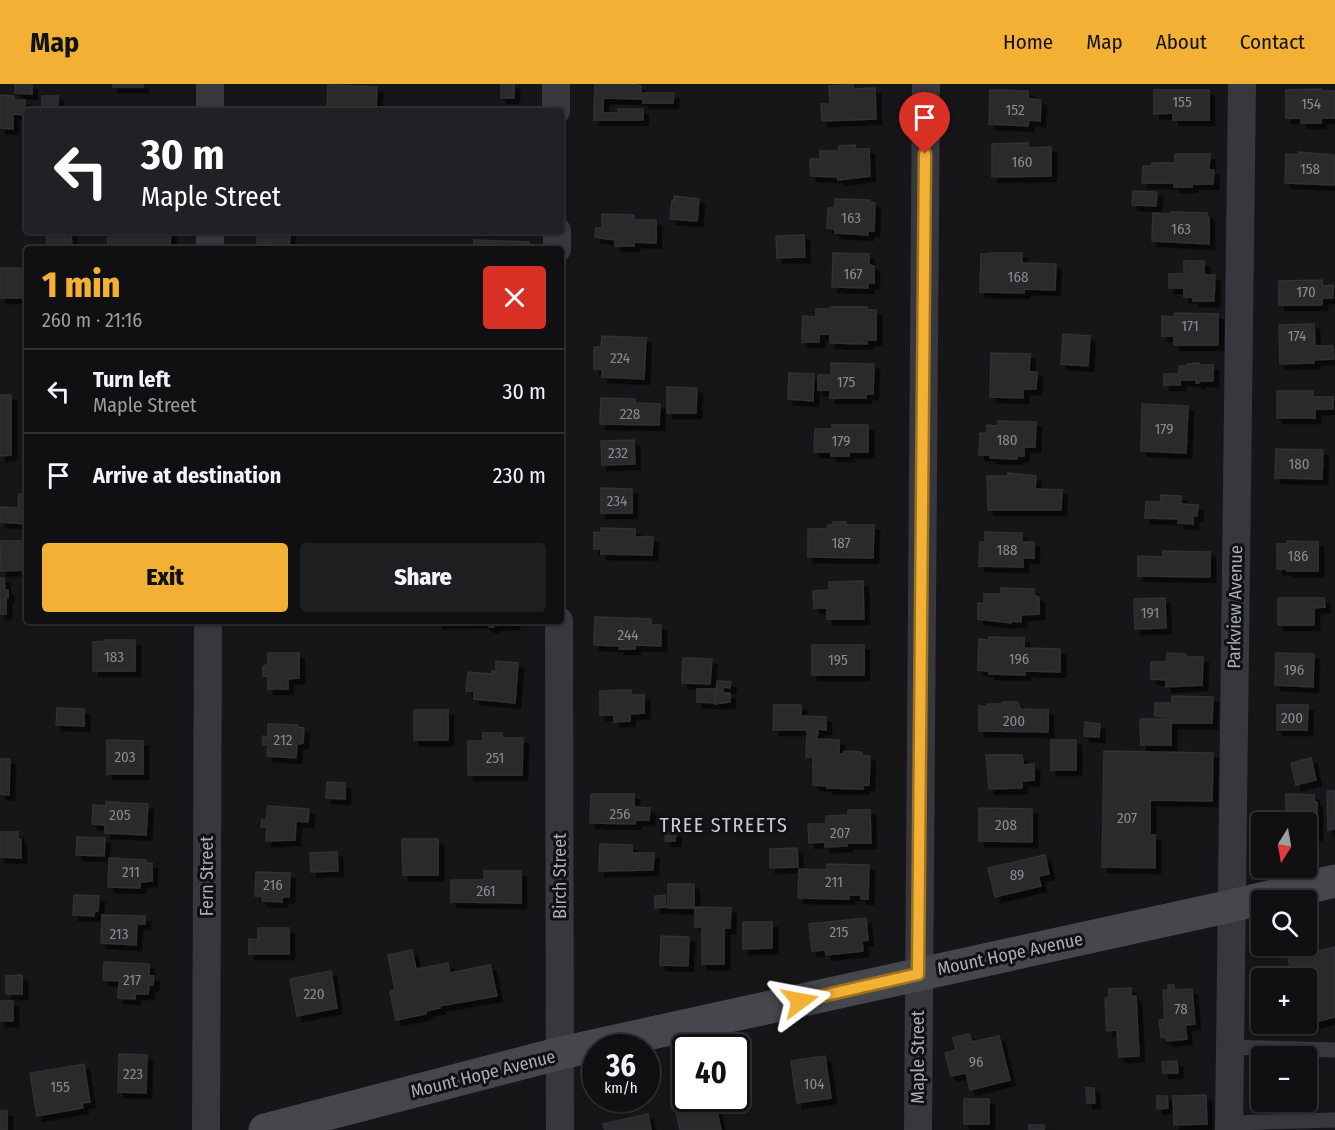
<!DOCTYPE html>
<meta charset="utf-8">
<style>
body{margin:0;font-family:"Fira Sans Condensed",sans-serif;background:#1e1e20;color:#f1f3f6;height:100vh;display:flex;flex-direction:column;font-size:22px;white-space:nowrap}
*{box-sizing:border-box;margin:0}
p{font-size:20px;color:#9c9d9f}
.icon{flex:none;width:33px;height:33px;fill:none;stroke:currentColor;stroke-width:2;stroke-linecap:round;stroke-linejoin:round}
.map{position:relative;flex:1;overflow:hidden}
.drawer{position:absolute;left:24px;top:162px;width:540px;height:378px;display:flex;flex-direction:column;background:#101012;border-radius:6px;box-shadow:0 2px 4px #0004,0 0 0 2px #303032}
.drawer>*{flex:none}
.top-card{position:absolute;left:24px;top:24px;width:540px;height:126px;border-radius:6px;box-shadow:0 2px 4px #0004,0 0 0 2px #303032;background:#202124;color:#fff;overflow:hidden}
.needle{width:39px;rotate:191deg}
.fabs{position:absolute;left:1251px;top:728px;display:grid;gap:12px}
.fabs a{display:grid;place-items:center;width:66px;height:66px;border-radius:6px;background:#101012;box-shadow:0 2px 4px #0004,0 0 0 2px #303032;font-size:30px}
.speed{position:absolute;left:582px;top:950px;display:flex;gap:12px;font-size:30px;font-weight:700;text-align:center}
.speed>*{display:grid;place-content:center;width:78px;height:78px;border-radius:50%;background:#101012;box-shadow:0 2px 4px #0004,0 0 0 2px #303032;line-height:1}
.speed small{font-size:15px;font-weight:400}
.speed .limit{border:3px solid #111;border-radius:9px;background:#fff;color:#111}
.pin{position:absolute;display:grid;place-items:center;width:51px;height:51px;color:#fff;margin:-62px -26px;border-radius:50% 50% 50% 0;rotate:-45deg;box-shadow:0 0 6px #0007}
.pin .icon{rotate:45deg}
.me{position:absolute;width:66px;margin:-33px;rotate:77deg;stroke-linejoin:round;filter:drop-shadow(0 0 4px #0008)}
.turn{display:flex;align-items:center;gap:21px;height:126px;padding:0 18px;font-size:27px}
.turn .icon{width:78px;height:78px;stroke-width:2.5}
.turn b{display:block;font-size:42px;line-height:51px}
.round{display:grid;place-items:center;flex:none;width:63px;height:63px;border-radius:6px;background:#1e1e20}
.overview{display:flex;align-items:center;justify-content:space-between;height:102px;padding:0 18px}
h1{font-size:36px;font-weight:800;line-height:45px;color:#f2b134}
.primary-button{display:flex;gap:12px;margin-top:auto;padding:12px 18px}
.primary-button a{flex:1;height:69px;border-radius:6px;background:#f2b134;color:#111;font-size:24px;font-weight:800;line-height:69px;text-align:center}
.primary-button a+a{background:#1e1e20;color:#f1f3f6}
ul{padding:0;list-style:none}
li{display:flex;align-items:center;gap:18px;height:84px;padding:0 18px;border-top:2px solid #303032}
li div{flex:1}
li b{display:block;font-size:22px}
li em{font-style:normal}
header{display:flex;align-items:center;gap:36px;box-sizing:border-box;height:84px;padding:0 30px;background:#f2b134;color:#111}
header strong{font-size:28px}
nav{display:flex;gap:33px;margin-inline-start:auto;font-size:21px}
.map>svg:first-child{display:block}
.building{fill:#29292c;stroke:#303034;stroke-width:1.5;filter:url(#shadow)}
.lines{fill:none;stroke-linecap:round;stroke-linejoin:round}
.lane{stroke:#37383d;stroke-width:15}
.street{stroke:#37383d;stroke-width:28}
.secondary{stroke:#45474d;stroke-width:33}
.route-casing{stroke:#9d7322;stroke-width:15}
.route{stroke:#f2b134;stroke-width:10}
.labels{text-anchor:middle;stroke-width:6;stroke-linejoin:round;paint-order:stroke}
.number-label{font-size:15px;fill:#888b94}
.street-label{font-size:18px;fill:#a8adb8;stroke:#111113}
.neighbourhood-label{font-size:20px;letter-spacing:1.5px;fill:#c9ccd4;stroke:#111113}
</style>
<header>
<strong>Map</strong>
<nav><a>Home</a><a>Map</a><a>About</a><a>Contact</a></nav>
</header>
<div class="map">
<svg width="1335" height="1046" viewBox="0 0 1335 1046">
<defs>
<filter id="shadow"><feDropShadow dx="5.5" dy="5.5" stdDeviation="0" flood-color="#0009"/></filter>
</defs>
<rect width="100%" height="100%" fill="#161618"/>
<!-- building -->
<path class="building" d="M 15,0 L 32,0 L 32,10 L 15,9 Z
M 113,0 L 143,0 L 143,3 L 113,3 Z
M 501,0 L 514,0 L 514,14 L 501,14 Z
M 595,0 L 630,0 L 641,2 L 641,9 L 674,9 L 673,19 L 643,19 L 643,15 L 603,14 L 603,29 L 618,29 L 618,25 L 643,25 L 643,36 L 594,36 Z
M 328,1 L 377,3 L 376,27 L 327,27 Z
M 853,1 L 853,5 L 875,4 L 876,35 L 822,37 L 821,20 L 830,20 L 829,2 Z
M 1321,5 L 1321,7 L 1335,7 L 1335,34 L 1321,34 L 1321,39 L 1301,39 L 1301,34 L 1286,34 L 1286,6 Z
M 990,6 L 1028,7 L 1028,15 L 1041,16 L 1040,37 L 1029,36 L 1028,42 L 989,40 Z
M 1154,6 L 1209,6 L 1209,36 L 1173,36 L 1173,29 L 1154,30 Z
M 0,11 L 14,12 L 14,16 L 25,16 L 25,31 L 13,30 L 13,45 L 0,44 Z
M 42,12 L 58,12 L 58,27 L 42,27 Z
M 1028,59 L 1028,64 L 1051,63 L 1051,92 L 992,93 L 992,60 Z
M 855,61 L 855,65 L 869,65 L 870,92 L 838,96 L 838,93 L 811,92 L 810,75 L 820,75 L 820,67 L 839,67 L 839,62 Z
M 1299,68 L 1335,71 L 1335,101 L 1285,99 L 1286,70 L 1299,71 Z
M 1175,70 L 1210,70 L 1209,86 L 1214,86 L 1213,100 L 1192,100 L 1192,103 L 1174,103 L 1174,99 L 1142,99 L 1143,82 L 1152,82 L 1152,79 L 1175,79 Z
M 1133,107 L 1157,108 L 1156,122 L 1132,121 Z
M 674,112 L 699,115 L 697,137 L 670,135 L 672,116 L 674,117 Z
M 835,115 L 870,116 L 869,118 L 875,119 L 874,147 L 868,147 L 868,151 L 835,149 L 835,145 L 827,144 L 828,124 L 835,124 Z
M 1171,128 L 1207,129 L 1207,133 L 1209,133 L 1209,160 L 1152,157 L 1153,129 L 1171,130 Z
M 602,130 L 634,131 L 634,136 L 656,136 L 656,159 L 634,158 L 634,162 L 615,162 L 615,156 L 595,153 L 596,144 L 602,144 Z
M 46,147 L 71,147 L 72,165 L 47,165 Z
M 108,147 L 171,147 L 170,162 L 134,161 L 134,165 L 108,165 Z
M 257,147 L 290,147 L 289,165 L 271,165 L 271,159 L 257,159 Z
M 804,151 L 805,173 L 777,174 L 776,152 Z
M 474,156 L 529,158 L 528,165 L 474,165 Z
M 833,169 L 869,170 L 869,181 L 874,182 L 874,199 L 868,199 L 868,204 L 832,203 Z
M 989,169 L 1022,169 L 1022,179 L 1056,180 L 1055,206 L 1024,205 L 1024,209 L 980,208 L 981,170 L 989,170 Z
M 1184,177 L 1204,177 L 1204,191 L 1215,191 L 1214,217 L 1193,217 L 1192,213 L 1184,213 L 1184,204 L 1169,204 L 1169,190 L 1184,190 Z
M 0,184 L 26,184 L 26,214 L 0,214 Z
M 1322,196 L 1323,202 L 1333,201 L 1333,214 L 1322,214 L 1322,221 L 1279,221 L 1279,197 Z
M 830,223 L 867,223 L 867,226 L 876,226 L 876,256 L 867,256 L 867,260 L 830,259 L 830,250 L 819,250 L 819,258 L 802,258 L 803,232 L 816,233 L 816,225 L 830,225 Z
M 1174,229 L 1218,230 L 1218,261 L 1174,261 L 1174,252 L 1162,252 L 1162,232 L 1175,233 Z
M 1314,240 L 1315,262 L 1333,262 L 1334,275 L 1314,276 L 1314,279 L 1280,280 L 1279,241 Z
M 1063,250 L 1090,252 L 1088,282 L 1061,280 Z
M 602,252 L 646,254 L 644,295 L 602,293 L 602,285 L 594,285 L 594,263 L 601,263 Z
M 991,269 L 1030,270 L 1029,288 L 1037,288 L 1036,305 L 1023,305 L 1023,314 L 990,313 Z
M 831,279 L 874,280 L 873,310 L 866,310 L 866,314 L 830,314 L 830,306 L 818,306 L 818,291 L 831,291 Z
M 1199,279 L 1199,281 L 1213,281 L 1213,297 L 1199,297 L 1199,299 L 1196,299 L 1196,296 L 1180,296 L 1180,301 L 1164,301 L 1164,290 L 1179,290 L 1179,282 L 1187,282 L 1187,280 Z
M 789,289 L 814,290 L 813,317 L 788,315 Z
M 667,303 L 697,304 L 696,329 L 667,329 Z
M 1277,307 L 1313,307 L 1313,313 L 1333,313 L 1333,325 L 1315,325 L 1315,334 L 1277,334 Z
M 0,311 L 11,311 L 11,371 L 0,372 Z
M 601,314 L 635,315 L 634,319 L 660,320 L 659,341 L 600,340 Z
M 1142,320 L 1188,322 L 1186,369 L 1141,367 Z
M 998,337 L 1036,338 L 1035,363 L 1024,363 L 1024,372 L 1017,372 L 1017,375 L 990,374 L 990,371 L 979,371 L 980,349 L 987,350 L 987,341 L 997,342 Z
M 832,341 L 868,341 L 868,368 L 849,368 L 849,372 L 831,372 L 831,368 L 814,368 L 815,345 L 832,345 Z
M 634,356 L 635,380 L 602,381 L 601,357 Z
M 1276,365 L 1323,366 L 1322,395 L 1275,394 Z
M 1008,389 L 1036,392 L 1035,405 L 1062,406 L 1061,426 L 988,426 L 987,392 L 1008,392 Z
M 601,404 L 632,405 L 632,429 L 601,429 Z
M 19,410 L 27,410 L 27,440 L 0,438 L 0,423 L 18,424 Z
M 1161,411 L 1181,412 L 1181,420 L 1198,421 L 1197,432 L 1193,432 L 1193,440 L 1178,439 L 1179,435 L 1145,434 L 1146,418 L 1161,418 Z
M 833,438 L 846,438 L 846,441 L 874,441 L 873,474 L 808,473 L 808,445 L 828,445 L 828,441 L 833,441 Z
M 601,444 L 635,445 L 635,453 L 653,453 L 652,471 L 601,470 L 601,465 L 594,465 L 594,448 L 601,449 Z
M 985,448 L 1022,449 L 1022,458 L 1034,458 L 1034,474 L 1023,474 L 1023,483 L 979,482 L 980,458 L 985,458 Z
M 0,457 L 27,457 L 27,486 L 1,487 Z
M 1287,457 L 1318,458 L 1318,487 L 1287,487 L 1287,485 L 1277,485 L 1277,460 L 1287,460 Z
M 1163,467 L 1210,468 L 1210,493 L 1138,492 L 1138,472 L 1163,473 Z
M 0,494 L 4,494 L 5,506 L 8,506 L 8,514 L 6,514 L 6,530 L 0,530 Z
M 863,497 L 864,535 L 827,535 L 827,524 L 814,524 L 813,507 L 829,506 L 829,498 Z
M 1001,504 L 1034,505 L 1034,511 L 1039,513 L 1039,530 L 1021,531 L 1021,538 L 1011,537 L 1011,539 L 978,535 L 978,519 L 984,520 L 984,510 L 1001,510 Z
M 1165,514 L 1166,544 L 1135,545 L 1134,515 Z
M 1278,514 L 1324,514 L 1325,523 L 1314,524 L 1314,541 L 1278,541 Z
M 595,533 L 651,535 L 651,541 L 661,541 L 661,562 L 635,561 L 635,565 L 619,565 L 619,562 L 594,561 Z
M 437,537 L 514,537 L 514,540 L 493,541 L 494,543 L 489,543 L 489,541 L 485,541 L 484,538 L 437,539 Z
M 989,553 L 1024,554 L 1024,564 L 1060,565 L 1060,588 L 1025,587 L 1025,591 L 989,590 L 989,587 L 978,586 L 979,555 L 989,556 Z
M 104,556 L 135,556 L 135,587 L 93,587 L 93,558 L 105,558 Z
M 812,561 L 864,561 L 864,591 L 812,591 Z
M 268,569 L 299,569 L 299,594 L 288,595 L 288,605 L 268,605 L 268,592 L 263,592 L 263,582 L 268,581 Z
M 1167,569 L 1186,570 L 1186,573 L 1203,573 L 1202,601 L 1166,603 L 1166,596 L 1151,595 L 1151,578 L 1166,578 Z
M 1276,569 L 1314,570 L 1313,603 L 1275,601 Z
M 683,574 L 712,575 L 710,600 L 682,599 Z
M 496,577 L 518,579 L 515,619 L 474,615 L 474,607 L 466,607 L 468,588 L 492,590 L 492,587 L 496,588 Z
M 717,597 L 731,598 L 730,604 L 723,603 L 723,609 L 730,609 L 730,618 L 715,620 Z
M 697,605 L 715,605 L 715,619 L 697,618 Z
M 631,606 L 631,611 L 644,611 L 644,629 L 630,630 L 630,637 L 614,638 L 614,631 L 600,631 L 600,607 Z
M 1172,612 L 1213,613 L 1212,639 L 1172,639 L 1172,633 L 1155,632 L 1155,619 L 1172,619 Z
M 1002,618 L 1018,618 L 1020,625 L 1048,626 L 1048,648 L 979,647 L 979,622 L 987,623 L 987,620 L 1002,620 Z
M 774,621 L 801,621 L 801,632 L 826,633 L 826,646 L 818,645 L 817,655 L 839,656 L 839,670 L 844,670 L 844,667 L 862,668 L 862,672 L 870,672 L 869,701 L 863,701 L 863,705 L 827,704 L 827,702 L 813,701 L 813,673 L 806,673 L 807,646 L 773,646 Z
M 1277,621 L 1308,621 L 1307,646 L 1277,646 Z
M 57,624 L 84,625 L 84,642 L 56,641 Z
M 414,626 L 448,626 L 448,656 L 414,656 Z
M 1140,635 L 1171,635 L 1171,661 L 1141,661 Z
M 1085,638 L 1100,640 L 1099,653 L 1084,652 Z
M 268,640 L 297,641 L 297,643 L 304,644 L 303,659 L 297,660 L 296,674 L 267,672 L 268,661 L 263,661 L 263,652 L 268,653 Z
M 483,649 L 502,649 L 502,654 L 523,654 L 522,691 L 468,691 L 468,657 L 483,657 Z
M 107,656 L 143,657 L 143,690 L 107,690 Z
M 1051,656 L 1076,656 L 1076,686 L 1051,686 Z
M 1104,667 L 1213,669 L 1212,717 L 1150,716 L 1150,751 L 1155,751 L 1155,784 L 1102,783 Z
M 986,671 L 1022,671 L 1023,681 L 1034,680 L 1034,696 L 1022,697 L 1022,704 L 989,705 Z
M 1311,674 L 1316,696 L 1296,701 L 1291,679 Z
M 0,675 L 10,675 L 9,711 L 0,710 Z
M 327,698 L 345,699 L 345,715 L 326,714 Z
M 1327,707 L 1335,707 L 1335,745 L 1328,746 Z
M 591,710 L 634,710 L 634,723 L 650,724 L 649,736 L 636,736 L 635,740 L 590,739 Z
M 1286,710 L 1314,711 L 1314,717 L 1317,718 L 1317,751 L 1306,751 L 1306,738 L 1286,738 Z
M 106,718 L 148,720 L 146,751 L 105,749 L 105,741 L 92,740 L 93,721 L 106,722 Z
M 268,722 L 309,725 L 308,738 L 296,737 L 295,756 L 266,757 L 267,743 L 261,743 L 262,736 L 266,737 Z
M 979,724 L 1032,725 L 1032,758 L 979,757 Z
M 848,726 L 870,726 L 871,759 L 847,759 L 847,762 L 825,763 L 825,758 L 809,759 L 808,740 L 826,740 L 826,732 L 848,731 Z
M 0,748 L 18,748 L 18,755 L 21,755 L 21,774 L 0,773 Z
M 666,748 L 676,748 L 675,757 L 665,757 Z
M 77,753 L 105,754 L 104,772 L 76,771 Z
M 402,755 L 438,755 L 438,791 L 403,791 Z
M 600,760 L 632,761 L 632,769 L 654,769 L 653,786 L 599,787 Z
M 797,764 L 798,783 L 770,784 L 770,765 Z
M 337,768 L 338,787 L 311,788 L 310,769 Z
M 1045,771 L 1049,790 L 1038,792 L 1041,802 L 995,813 L 988,784 Z
M 109,774 L 146,776 L 146,779 L 152,779 L 152,797 L 140,798 L 140,804 L 108,803 Z
M 827,780 L 869,781 L 868,815 L 861,815 L 861,811 L 849,811 L 849,815 L 798,814 L 799,785 L 827,786 Z
M 484,787 L 521,787 L 521,819 L 451,818 L 451,796 L 484,796 Z
M 256,788 L 290,789 L 289,813 L 282,813 L 282,818 L 262,817 L 262,812 L 255,812 Z
M 668,800 L 694,800 L 694,824 L 668,824 Z
M 74,811 L 99,812 L 98,827 L 95,827 L 94,832 L 73,831 Z
M 665,811 L 666,823 L 655,824 L 655,812 Z
M 695,823 L 731,824 L 730,844 L 724,844 L 724,880 L 702,880 L 702,843 L 695,843 Z
M 102,831 L 145,832 L 145,840 L 137,840 L 136,861 L 101,859 Z
M 866,834 L 868,856 L 862,857 L 863,867 L 826,871 L 825,866 L 812,867 L 809,840 Z
M 743,838 L 772,838 L 772,864 L 743,865 Z
M 258,844 L 289,844 L 289,870 L 249,870 L 249,855 L 258,856 Z
M 661,852 L 689,853 L 688,882 L 660,881 Z
M 1335,863 L 1335,933 L 1304,941 L 1304,939 L 1306,939 L 1306,894 L 1293,894 L 1288,874 Z
M 412,866 L 416,885 L 448,879 L 450,889 L 490,881 L 497,912 L 439,922 L 440,924 L 426,927 L 426,930 L 396,936 L 390,907 L 395,906 L 388,871 Z
M 104,878 L 149,880 L 149,892 L 154,892 L 153,901 L 149,901 L 148,910 L 135,910 L 135,915 L 118,914 L 119,897 L 103,896 Z
M 331,887 L 337,924 L 297,932 L 290,895 Z
M 22,891 L 22,910 L 6,910 L 6,892 Z
M 1168,901 L 1174,901 L 1174,906 L 1192,905 L 1195,940 L 1185,941 L 1187,955 L 1167,957 L 1166,953 L 1161,953 L 1159,936 L 1165,935 L 1163,906 L 1168,907 Z
M 1131,904 L 1131,912 L 1136,912 L 1139,972 L 1119,973 L 1117,946 L 1107,947 L 1105,914 L 1109,913 L 1109,905 Z
M 0,917 L 13,917 L 13,937 L 0,937 Z
M 969,950 L 972,958 L 999,952 L 1010,996 L 970,1006 L 966,989 L 951,992 L 945,969 L 956,966 L 953,954 Z
M 119,970 L 147,971 L 146,1009 L 118,1008 Z
M 825,972 L 831,1014 L 797,1019 L 791,977 Z
M 1177,977 L 1178,989 L 1163,989 L 1162,978 Z
M 84,980 L 90,1018 L 82,1019 L 83,1024 L 37,1032 L 30,989 Z
M 1086,1004 L 1094,1004 L 1095,1019 L 1087,1019 Z
M 1206,1011 L 1207,1040 L 1174,1041 L 1173,1012 Z
M 1157,1012 L 1167,1012 L 1168,1024 L 1157,1025 Z
M 714,1015 L 721,1046 L 680,1046 L 675,1024 Z
M 964,1015 L 989,1015 L 989,1040 L 964,1040 Z
M 0,1027 L 7,1027 L 7,1046 L 0,1046 Z
M 648,1030 L 651,1046 L 605,1046 L 603,1040 Z
M 1029,1041 L 1044,1041 L 1044,1046 L 1029,1046 Z"/>
<g class="lines">
<!-- lane -->
<path class="lane" d="M 1229,963 L 1335,966
M 1229,1039 L 1335,1036"/>
<!-- street -->
<path class="street" d="M 556,0 L 556,27
M 210,27 L 210,0
M 557,147 L 557,165
M 210,165 L 210,147
M 559,537 L 560,1046
M 206,1046 L 208,537
M 918,1046 L 926,0
M 1229,1046 L 1242,0"/>
<!-- secondary -->
<path class="secondary" d="M 265,1046 L 561,969 L 1231,822 L 1335,797"/>
</g>
<g class="lines">
<defs>
<path id="route" d="M 800,917 L 918,890 L 925,70"/>
</defs>
<!-- route casing -->
<use href="#route" class="route-casing"/>
<!-- route -->
<use href="#route" class="route"/>
</g>
<g class="labels">
<!-- number labels -->
<g class="number-label">
<text x="1182" y="23">155</text>
<text x="1311" y="25">154</text>
<text x="1015" y="31">152</text>
<text x="1022" y="83">160</text>
<text x="1310" y="90">158</text>
<text x="851" y="139">163</text>
<text x="1181" y="150">163</text>
<text x="853" y="195">167</text>
<text x="1018" y="198">168</text>
<text x="1306" y="213">170</text>
<text x="1190" y="247">171</text>
<text x="1297" y="257">174</text>
<text x="620" y="279">224</text>
<text x="846" y="303">175</text>
<text x="630" y="335">228</text>
<text x="1164" y="350">179</text>
<text x="1007" y="361">180</text>
<text x="841" y="362">179</text>
<text x="618" y="374">232</text>
<text x="1299" y="385">180</text>
<text x="617" y="422">234</text>
<text x="841" y="464">187</text>
<text x="1007" y="471">188</text>
<text x="1298" y="477">186</text>
<text x="1150" y="534">191</text>
<text x="628" y="556">244</text>
<text x="114" y="578">183</text>
<text x="1019" y="580">196</text>
<text x="838" y="581">195</text>
<text x="1294" y="591">196</text>
<text x="1292" y="639">200</text>
<text x="1014" y="642">200</text>
<text x="283" y="661">212</text>
<text x="125" y="678">203</text>
<text x="495" y="679">251</text>
<text x="620" y="735">256</text>
<text x="120" y="736">205</text>
<text x="1127" y="739">207</text>
<text x="1006" y="746">208</text>
<text x="840" y="754">207</text>
<text x="131" y="793">211</text>
<text x="1017" y="796">89</text>
<text x="834" y="803">211</text>
<text x="273" y="806">216</text>
<text x="486" y="812">261</text>
<text x="839" y="853">215</text>
<text x="119" y="855">213</text>
<text x="132" y="901">217</text>
<text x="314" y="915">220</text>
<text x="1181" y="930">78</text>
<text x="976" y="983">96</text>
<text x="133" y="995">223</text>
<text x="814" y="1005">104</text>
<text x="60" y="1008">155</text>
</g>
<!-- street labels -->
<g class="street-label">
<text transform="translate(1235 523) rotate(-89)" y="6">Parkview Avenue</text>
<text transform="translate(207 792) rotate(-90)" y="6">Fern Street</text>
<text transform="translate(560 792) rotate(-90)" y="6">Birch Street</text>
<text transform="translate(1010 870) rotate(-12)" y="6">Mount Hope Avenue</text>
<text transform="translate(918 973) rotate(-90)" y="6">Maple Street</text>
<text transform="translate(483 990) rotate(-14)" y="6">Mount Hope Avenue</text>
</g>
<!-- neighbourhood labels -->
<g class="neighbourhood-label">
<text x="724" y="748">TREE STREETS</text>
</g>
</g>
</svg>
<div class="fabs">
<a><svg class="needle" viewBox="-14 -14 28 28"><path d="M0-13l5 13h-10z" fill="#e53935"/><path d="M0 13l5-13h-10z" fill="#9c9d9f"/></svg></a>
<a><svg class="icon" aria-label="search" viewBox="0 0 24 24"><circle cx="10" cy="10" r="6"/><path d="M15 15l6 6"/></svg></a>
<a>+</a>
<a>−</a>
</div>
<div class="speed"><div>36<small>km/h</small></div><div class="limit">40</div></div>
<div class="pin" style="left:925px;top:70px;background:#d93025"><svg class="icon" aria-label="arrive" viewBox="0 0 24 24"><path d="M6 21V4h12l-3 4 3 4H6"/></svg></div>
<svg class="me" style="left:800px;top:917px" viewBox="-20 -20 40 40"><path d="M0-17L14 15 0 8-14 15z" fill="#f2b134" stroke="#fff" stroke-width="4"/></svg>
<div class="top-card">
<div class="turn"><svg class="icon" aria-label="left" viewBox="0 0 24 24"><path d="M17 20v-9H6M10 6l-5 5 5 5"/></svg><div><b>30 m</b>Maple Street</div></div>
</div>
<section class="drawer">
<div class="overview"><div><h1>1 min</h1><p>260 m · 21:16</p></div><a class="round" style="background:#d93025;color:#fff"><svg class="icon" aria-label="close" viewBox="0 0 24 24"><path d="M6 6l12 12M18 6L6 18"/></svg></a></div>
<ul>
<li><svg class="icon" aria-label="left" viewBox="0 0 24 24"><path d="M17 20v-9H6M10 6l-5 5 5 5"/></svg><div><b>Turn left</b><p>Maple Street</p></div><em>30 m</em></li>
<li><svg class="icon" aria-label="arrive" viewBox="0 0 24 24"><path d="M6 21V4h12l-3 4 3 4H6"/></svg><div><b>Arrive at destination</b></div><em>230 m</em></li>
</ul>
<div class="primary-button"><a>Exit</a><a>Share</a></div>
</section>
</div>
